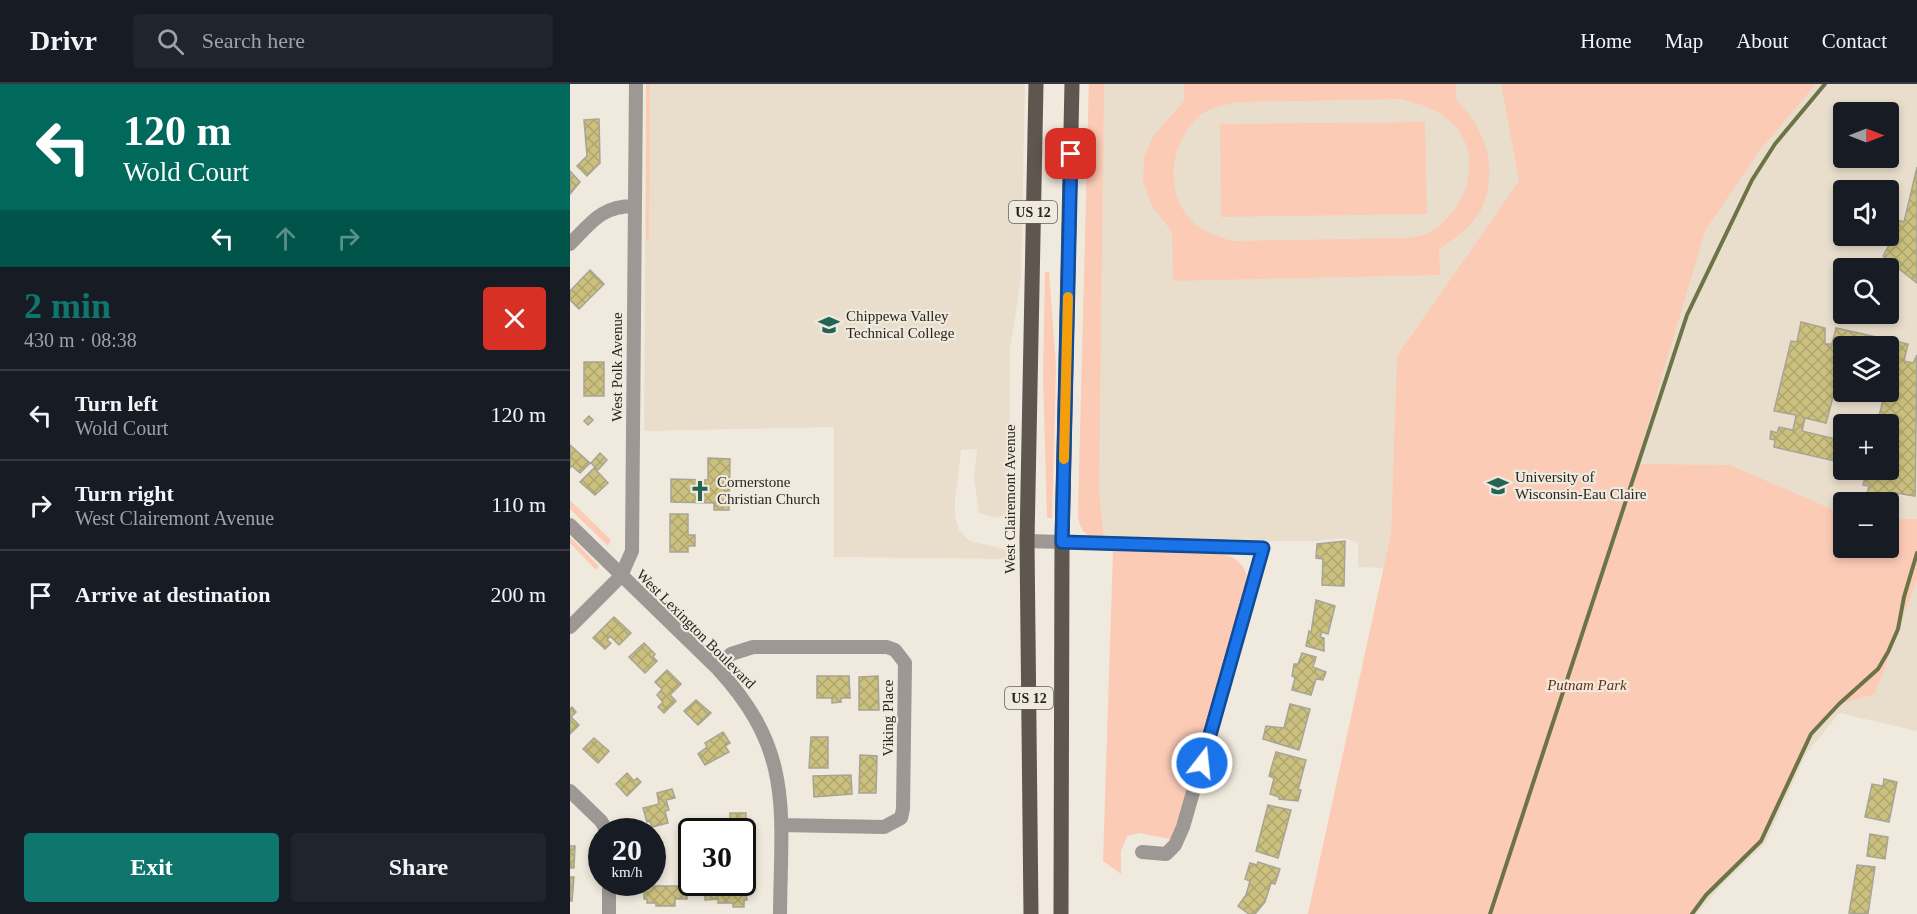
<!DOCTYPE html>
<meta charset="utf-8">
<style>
body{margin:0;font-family:Georgia,serif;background:#20242c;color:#f1f3f6;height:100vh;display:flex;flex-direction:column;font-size:22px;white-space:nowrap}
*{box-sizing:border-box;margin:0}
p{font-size:20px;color:#9ea1a6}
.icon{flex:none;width:33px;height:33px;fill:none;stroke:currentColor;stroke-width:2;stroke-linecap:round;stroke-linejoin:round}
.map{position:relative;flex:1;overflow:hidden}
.drawer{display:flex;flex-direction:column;background:#171b24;width:570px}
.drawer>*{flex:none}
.top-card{background:#00695c;color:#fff;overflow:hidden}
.needle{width:39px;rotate:90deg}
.controls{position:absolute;left:1263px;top:18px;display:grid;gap:12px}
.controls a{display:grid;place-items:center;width:66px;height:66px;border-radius:6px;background:#171b24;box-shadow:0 3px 9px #0003;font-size:30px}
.speed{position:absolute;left:18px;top:734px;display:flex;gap:12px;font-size:30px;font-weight:700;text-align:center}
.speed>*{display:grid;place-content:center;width:78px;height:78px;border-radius:50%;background:#171b24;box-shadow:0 3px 9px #0003;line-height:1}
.speed small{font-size:15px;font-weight:400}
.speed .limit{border:3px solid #111;border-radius:9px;background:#fff;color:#111}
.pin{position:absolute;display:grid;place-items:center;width:51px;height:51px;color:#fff;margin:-26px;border-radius:12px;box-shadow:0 3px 9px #0006}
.me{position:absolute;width:66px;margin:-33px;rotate:16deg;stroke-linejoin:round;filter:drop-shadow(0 0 4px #0008)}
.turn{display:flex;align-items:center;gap:21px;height:126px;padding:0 24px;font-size:27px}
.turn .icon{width:78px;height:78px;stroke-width:2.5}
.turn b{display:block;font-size:42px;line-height:51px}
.lanes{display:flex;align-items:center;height:57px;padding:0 24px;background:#0003;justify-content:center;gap:30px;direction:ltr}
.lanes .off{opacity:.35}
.round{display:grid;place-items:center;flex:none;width:63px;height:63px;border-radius:6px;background:#20242c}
.summary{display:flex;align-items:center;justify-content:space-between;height:102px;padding:0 24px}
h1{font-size:36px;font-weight:600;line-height:45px;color:#0f766e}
.primary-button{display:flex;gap:12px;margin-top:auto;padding:12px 24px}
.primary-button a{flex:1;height:69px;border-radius:6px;background:#0f766e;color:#fff;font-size:24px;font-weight:600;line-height:69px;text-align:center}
.primary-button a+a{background:#20242c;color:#f1f3f6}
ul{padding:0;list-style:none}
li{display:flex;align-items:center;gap:18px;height:90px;padding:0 24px;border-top:2px solid #363941}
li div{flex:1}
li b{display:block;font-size:22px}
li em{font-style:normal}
header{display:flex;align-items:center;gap:36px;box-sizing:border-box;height:84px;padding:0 30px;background:#171b24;border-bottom:2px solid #363941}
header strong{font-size:28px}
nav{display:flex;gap:33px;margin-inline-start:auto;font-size:21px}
.search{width:420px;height:54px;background:#20242c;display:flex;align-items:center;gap:15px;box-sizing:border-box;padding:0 21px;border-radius:6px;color:#9ea1a6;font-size:22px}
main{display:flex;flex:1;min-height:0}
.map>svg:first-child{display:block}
.built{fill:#e9decc;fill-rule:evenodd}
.green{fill:#fccbb6;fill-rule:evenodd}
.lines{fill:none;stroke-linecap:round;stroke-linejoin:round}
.stream{stroke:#6c7447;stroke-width:4}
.building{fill:url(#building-cross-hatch);stroke:#a6a497;stroke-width:1.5}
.street{stroke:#9d9894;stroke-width:14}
.primary{stroke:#5e564f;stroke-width:15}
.route-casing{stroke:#114b97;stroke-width:15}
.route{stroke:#1a73e8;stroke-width:10}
.slow{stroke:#f59e0b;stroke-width:10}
.labels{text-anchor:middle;stroke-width:4.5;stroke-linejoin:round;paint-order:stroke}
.shield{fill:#f0e9dd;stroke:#646059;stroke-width:1.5}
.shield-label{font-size:14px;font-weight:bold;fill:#282621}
.poi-label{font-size:15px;fill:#282621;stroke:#f0e9dd;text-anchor:start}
.street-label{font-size:15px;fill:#282621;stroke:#f0e9dd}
.park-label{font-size:15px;font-style:italic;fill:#6b3013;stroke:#f0e9dd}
</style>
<header>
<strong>Drivr</strong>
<div class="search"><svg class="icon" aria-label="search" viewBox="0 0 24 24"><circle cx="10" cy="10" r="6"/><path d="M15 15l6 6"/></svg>Search here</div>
<nav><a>Home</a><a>Map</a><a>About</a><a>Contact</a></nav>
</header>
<main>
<section class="drawer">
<div class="top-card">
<div class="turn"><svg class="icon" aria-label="left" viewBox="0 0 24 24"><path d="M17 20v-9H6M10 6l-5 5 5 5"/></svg><div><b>120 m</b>Wold Court</div></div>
<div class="lanes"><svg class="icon" aria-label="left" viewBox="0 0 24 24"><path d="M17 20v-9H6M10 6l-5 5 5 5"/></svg><svg class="icon off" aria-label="ahead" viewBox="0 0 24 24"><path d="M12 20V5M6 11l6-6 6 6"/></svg><svg class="icon off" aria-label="right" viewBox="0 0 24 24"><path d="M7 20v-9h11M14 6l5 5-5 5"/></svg></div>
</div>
<div class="summary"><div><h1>2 min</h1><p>430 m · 08:38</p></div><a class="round" style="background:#d93025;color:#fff"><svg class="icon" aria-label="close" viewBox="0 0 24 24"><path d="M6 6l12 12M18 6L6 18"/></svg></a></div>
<ul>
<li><svg class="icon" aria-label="left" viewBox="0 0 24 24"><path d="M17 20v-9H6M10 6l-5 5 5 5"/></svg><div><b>Turn left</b><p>Wold Court</p></div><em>120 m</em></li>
<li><svg class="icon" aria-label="right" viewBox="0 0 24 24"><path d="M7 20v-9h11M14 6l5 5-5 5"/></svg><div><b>Turn right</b><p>West Clairemont Avenue</p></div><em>110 m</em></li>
<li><svg class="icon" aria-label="arrive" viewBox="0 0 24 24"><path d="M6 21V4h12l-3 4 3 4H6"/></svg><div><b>Arrive at destination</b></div><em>200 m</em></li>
</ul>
<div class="primary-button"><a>Exit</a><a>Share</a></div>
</section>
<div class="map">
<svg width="1347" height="830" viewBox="0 0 1347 830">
<defs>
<pattern id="building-cross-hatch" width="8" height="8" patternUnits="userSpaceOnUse" patternTransform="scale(1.5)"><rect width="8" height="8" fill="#cbc07e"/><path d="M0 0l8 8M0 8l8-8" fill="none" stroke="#aea56d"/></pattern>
</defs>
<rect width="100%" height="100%" fill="#f0e9dd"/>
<!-- built -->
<path class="built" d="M 76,0 L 455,0 L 451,195 L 440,264 L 439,419 L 435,431 L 427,434 L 409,429 L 404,392 L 407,365 L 391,366 L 385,416 L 385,432 L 389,446 L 399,457 L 430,464 L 443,470 L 446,475 L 264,473 L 264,343 L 74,347 Z
M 519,0 L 1347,0 L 1347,647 L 1269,629 L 1236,670 L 1195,760 L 1150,803 L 1127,830 L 738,830 L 814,484 L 788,483 L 788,459 L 775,454 L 747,457 L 633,457 L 519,452 L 512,447 L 508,432 ZM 1274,28 L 1318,28 L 1318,74 L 1274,74 ZM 1274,106 L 1318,106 L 1318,152 L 1274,152 ZM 1274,184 L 1318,184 L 1318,230 L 1274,230 ZM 1274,262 L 1318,262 L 1318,308 L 1274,308 ZM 1274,340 L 1318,340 L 1318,386 L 1274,386 ZM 1274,418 L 1318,418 L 1318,464 L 1274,464 Z"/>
<!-- green -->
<path class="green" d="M 76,0 L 80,0 L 79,156 L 76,155 Z
M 519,0 L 534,0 L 529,409 L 534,454 C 518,454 510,448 508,432 Z
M 614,0 L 886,0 L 886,15 C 915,45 929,82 912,124 C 904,142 884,155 869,165 L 870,191 L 603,197 L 602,148 L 582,122 L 573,97 L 574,72 L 584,51 L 614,17 ZM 832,15 C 850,20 868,25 882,39 C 916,72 896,129 858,149 C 851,152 843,153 835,154 L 662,157 C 647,152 632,148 621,136 C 594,107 600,61 627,34 C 638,23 655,21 670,18 Z
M 931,0 L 1246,0 L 1190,66 L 1135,147 L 1066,380 L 1160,381 L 1273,430 L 1274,464 L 1318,464 L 1319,435 L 1347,435 L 1347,495 L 1305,610 L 1269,620 L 1241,650 L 1191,757 L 1136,811 L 1122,830 L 738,830 L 821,450 L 827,272 L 949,97 Z
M 855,38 L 857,130 L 651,133 L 650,40 Z
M 475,188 L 479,188 L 486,282 L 482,434 L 477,434 L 473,291 Z
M 0,416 L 41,456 L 38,462 L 0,425 Z
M 0,453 L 29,482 L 26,486 L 0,459 Z
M 543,467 L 651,470 C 669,474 677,482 678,501 L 604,751 L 600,755 L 569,749 L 557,752 L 551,767 L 551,790 L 533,777 Z"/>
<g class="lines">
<!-- stream -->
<path class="stream" d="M 920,830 L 1117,231 L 1182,96 L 1205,60 L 1255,0
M 1122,830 L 1136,811 L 1191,757 L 1241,650 L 1269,620 L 1308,585 L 1318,568 L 1328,545 L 1334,513 L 1347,469"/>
</g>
<!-- building -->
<path class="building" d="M 29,35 L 30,79 L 17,92 L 7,82 L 17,72 L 14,36 Z
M 1347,83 L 1347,199 L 1313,172 L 1322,156 L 1327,136 L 1334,138 Z
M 0,87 L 10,98 L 0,110 Z
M 20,186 L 34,200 L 9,225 L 0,216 L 0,207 Z
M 1231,238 L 1255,244 L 1255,260 L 1262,260 L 1266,244 L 1338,260 L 1334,277 L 1343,279 L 1347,271 L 1345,412 L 1326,409 L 1319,427 L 1318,418 L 1295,418 L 1299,402 L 1293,401 L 1297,386 L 1318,386 L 1318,340 L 1307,340 L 1315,308 L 1318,308 L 1318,262 L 1274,262 L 1274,273 L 1256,339 L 1235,334 L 1232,347 L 1274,357 L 1274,379 L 1204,363 L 1205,356 L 1200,355 L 1201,347 L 1207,349 L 1209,343 L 1223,346 L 1225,337 L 1226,331 L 1204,327 L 1221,257 L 1227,258 Z
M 14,278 L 34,278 L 34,312 L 14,312 Z
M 19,332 L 23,336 L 18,341 L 14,337 Z
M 0,361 L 20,379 L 10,389 L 2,382 L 0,384 Z
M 30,369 L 37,376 L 28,386 L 21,379 Z
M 138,374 L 160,375 L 159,426 L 144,426 L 144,419 L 101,418 L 101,395 L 138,396 Z
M 24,384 L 38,399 L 25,411 L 10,398 Z
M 100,430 L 118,430 L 118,451 L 125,451 L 125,462 L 118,462 L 118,468 L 100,468 Z
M 775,457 L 774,502 L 752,501 L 753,475 L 746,474 L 747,460 Z
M 746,516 L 765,522 L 758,550 L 752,548 L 750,553 L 754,554 L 754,567 L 736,562 L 739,547 L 741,549 Z
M 44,533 L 61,549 L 49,561 L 40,552 L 37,556 L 41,559 L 35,565 L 23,554 Z
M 74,559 L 85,570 L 83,573 L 87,577 L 75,589 L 59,573 Z
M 732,569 L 746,573 L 743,583 L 756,588 L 753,596 L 746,595 L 741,611 L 722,606 L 725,594 L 722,592 L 724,580 L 728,580 Z
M 97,586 L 111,600 L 100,611 L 106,617 L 94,629 L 88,623 L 93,618 L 87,611 L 92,605 L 85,598 Z
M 247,592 L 279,592 L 280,614 L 271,614 L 271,618 L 262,619 L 262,614 L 247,614 Z
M 308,592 L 309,626 L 289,626 L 289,593 Z
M 126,616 L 141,629 L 128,641 L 114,627 Z
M 720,620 L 740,625 L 729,666 L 693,655 L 696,642 L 714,644 Z
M 2,623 L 6,628 L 1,633 L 9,641 L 0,650 L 0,625 Z
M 153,648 L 160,659 L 155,662 L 159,668 L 135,681 L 128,670 L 137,663 L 135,659 Z
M 241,653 L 258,653 L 258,684 L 239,684 Z
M 24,654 L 39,667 L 28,679 L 13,665 Z
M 706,668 L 736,676 L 728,706 L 731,706 L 728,717 L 709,715 L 709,713 L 700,710 L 704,694 L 699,692 Z
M 290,671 L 307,672 L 306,709 L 289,709 Z
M 57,689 L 64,697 L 67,694 L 71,698 L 57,712 L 46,700 Z
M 281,691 L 282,710 L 244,713 L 243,692 Z
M 1314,695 L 1327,698 L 1319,738 L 1295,733 L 1302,700 L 1313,702 Z
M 102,705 L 105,714 L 96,716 L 99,726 L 95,727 L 98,739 L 82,743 L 80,737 L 77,738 L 73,724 L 89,720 L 87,709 Z
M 698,721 L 721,726 L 708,774 L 686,767 Z
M 160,729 L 176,729 L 175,748 L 153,747 L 153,737 L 160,737 Z
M 1300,750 L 1318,753 L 1315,775 L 1297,772 Z
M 0,762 L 5,762 L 4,784 L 0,784 Z
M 172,763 L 173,773 L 176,773 L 176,787 L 172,787 Z
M 82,764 L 94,764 L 94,784 L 82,784 Z
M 688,778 L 710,785 L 705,800 L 701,799 L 695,818 L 685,830 L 679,830 L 668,822 L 676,811 L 680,797 L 675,795 L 680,779 L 687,781 Z
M 1287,781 L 1305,783 L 1298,830 L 1279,829 Z
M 0,793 L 4,793 L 2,817 L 0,817 Z
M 135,801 L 143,801 L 143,807 L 148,807 L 148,801 L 174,801 L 177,816 L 174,816 L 174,823 L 163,823 L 163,819 L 148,819 L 148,815 L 135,816 Z
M 77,802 L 117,802 L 117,815 L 105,815 L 105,822 L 86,822 L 86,819 L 77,819 L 77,815 L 74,815 L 74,804 Z"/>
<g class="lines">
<!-- street -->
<path class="street" d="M 0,160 C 21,139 31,122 64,122
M 0,441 L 147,584 C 224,667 211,725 210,830
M 457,457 L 693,464 L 613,743 L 605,761 L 596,770 L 572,768
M 0,543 L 51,492 L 62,467 L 66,0
M 147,584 L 161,570 L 183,563 L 317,563 L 325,566 L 335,579 L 333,725 L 331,734 L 314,743 L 211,741
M 0,707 L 31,737 L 37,747
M 39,798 L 39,830"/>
<!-- primary -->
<path class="primary" d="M 461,830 L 457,457 L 466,0
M 491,830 L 492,458 L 502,0"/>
</g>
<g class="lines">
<defs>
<path id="route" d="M 501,70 L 492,458 L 693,464 L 632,679"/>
</defs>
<!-- route casing -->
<use href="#route" class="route-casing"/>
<!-- route -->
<use href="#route" class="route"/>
<!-- slow -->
<path class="slow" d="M 494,375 L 498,213"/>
</g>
<!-- icons -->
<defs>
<symbol id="university-bare" viewBox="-9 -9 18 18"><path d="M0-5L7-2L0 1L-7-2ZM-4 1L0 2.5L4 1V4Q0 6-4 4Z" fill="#236555" stroke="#f0e9dd" stroke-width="2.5" paint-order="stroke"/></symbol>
<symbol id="church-bare" viewBox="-9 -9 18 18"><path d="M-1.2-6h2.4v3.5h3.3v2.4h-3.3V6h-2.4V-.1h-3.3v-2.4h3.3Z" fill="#236555" stroke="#f0e9dd" stroke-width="2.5" paint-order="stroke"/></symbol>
</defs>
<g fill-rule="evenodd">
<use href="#university-bare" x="244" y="226" width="30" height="30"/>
<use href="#university-bare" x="913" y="387" width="30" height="30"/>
<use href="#church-bare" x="115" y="392" width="30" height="30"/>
</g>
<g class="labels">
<!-- shield labels -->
<g class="shield">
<rect x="439" y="117" width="48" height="22" rx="4.5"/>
<rect x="435" y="603" width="48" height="22" rx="4.5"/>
</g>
<g class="shield-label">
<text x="463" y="133">US 12</text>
<text x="459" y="619">US 12</text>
</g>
<!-- poi labels -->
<g class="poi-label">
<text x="276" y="237">Chippewa Valley<tspan x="276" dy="17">Technical College</tspan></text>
<text x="945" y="398">University of<tspan x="945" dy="17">Wisconsin-Eau Claire</tspan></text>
<text x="147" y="403">Cornerstone<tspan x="147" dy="17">Christian Church</tspan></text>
</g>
<!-- street labels -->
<g class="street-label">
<text transform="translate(47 283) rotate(-90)" y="5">West Polk Avenue</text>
<text transform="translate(440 415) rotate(-90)" y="5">West Clairemont Avenue</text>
<text transform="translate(126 545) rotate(45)" y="5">West Lexington Boulevard</text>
<text transform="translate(318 634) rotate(-90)" y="5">Viking Place</text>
</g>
<!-- park labels -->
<g class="park-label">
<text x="1017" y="606">Putnam Park</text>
</g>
</g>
</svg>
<div class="controls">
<a><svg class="needle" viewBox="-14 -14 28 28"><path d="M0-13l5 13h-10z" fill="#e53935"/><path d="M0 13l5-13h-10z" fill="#9ea1a6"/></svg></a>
<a><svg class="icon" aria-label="sound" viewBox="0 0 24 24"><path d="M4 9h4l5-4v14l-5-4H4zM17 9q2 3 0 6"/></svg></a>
<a><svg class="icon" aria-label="search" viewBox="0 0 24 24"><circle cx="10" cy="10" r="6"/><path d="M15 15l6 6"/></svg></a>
<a><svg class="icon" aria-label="layers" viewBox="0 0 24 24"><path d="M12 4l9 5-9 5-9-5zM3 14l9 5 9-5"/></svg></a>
<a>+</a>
<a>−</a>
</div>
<div class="speed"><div>20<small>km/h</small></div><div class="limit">30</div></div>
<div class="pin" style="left:501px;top:70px;background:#d93025"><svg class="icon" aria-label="arrive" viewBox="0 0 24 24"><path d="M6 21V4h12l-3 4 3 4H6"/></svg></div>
<svg class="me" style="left:632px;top:679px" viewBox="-20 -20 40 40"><circle r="17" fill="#1a73e8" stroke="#fff" stroke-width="3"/><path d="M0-11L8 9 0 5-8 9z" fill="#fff"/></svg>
</div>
</main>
